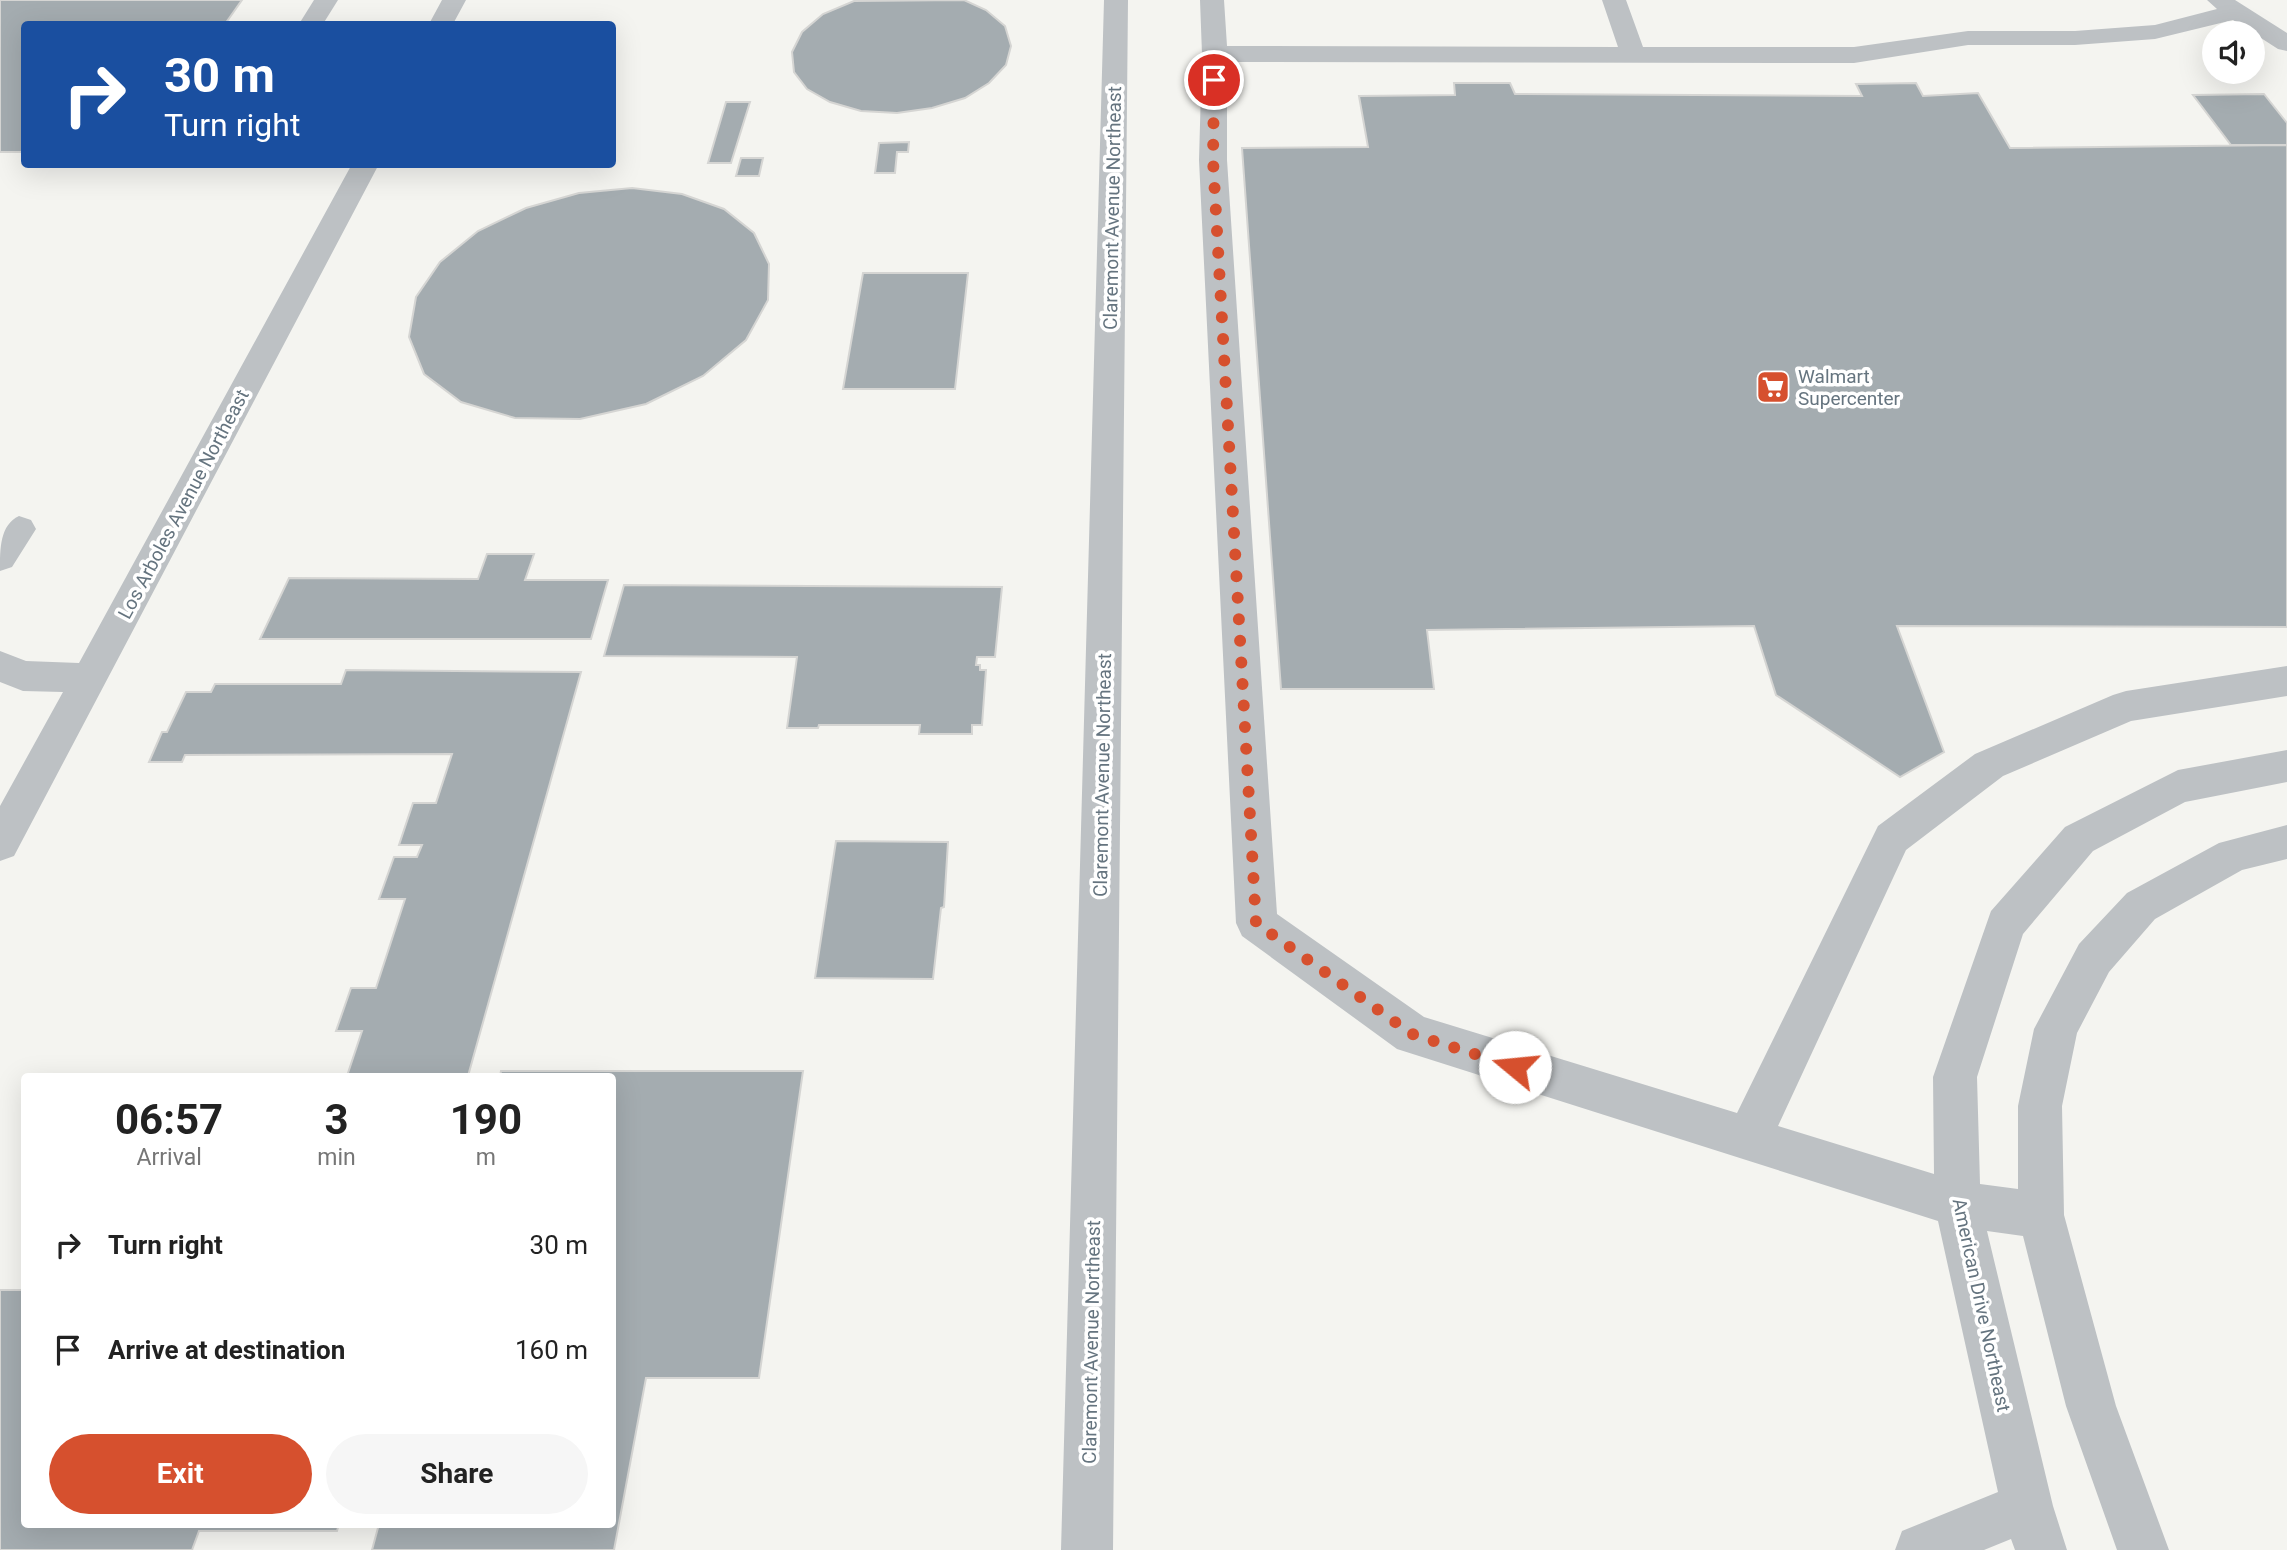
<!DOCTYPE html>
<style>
body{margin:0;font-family:Roboto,sans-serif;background:#f6f6f6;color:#222;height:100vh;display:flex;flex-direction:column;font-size:26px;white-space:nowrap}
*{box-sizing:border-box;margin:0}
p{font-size:23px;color:#767676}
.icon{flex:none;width:38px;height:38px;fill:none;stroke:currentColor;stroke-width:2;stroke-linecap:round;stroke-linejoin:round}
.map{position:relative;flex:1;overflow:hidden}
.details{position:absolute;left:21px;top:1073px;width:595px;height:455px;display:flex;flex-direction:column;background:#fff;border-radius:7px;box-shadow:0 7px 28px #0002}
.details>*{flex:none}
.banner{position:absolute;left:21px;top:21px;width:595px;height:147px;border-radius:7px;box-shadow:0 7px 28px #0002;background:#1a4fa0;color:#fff;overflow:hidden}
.fabs{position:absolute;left:2202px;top:21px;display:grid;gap:14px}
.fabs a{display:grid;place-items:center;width:63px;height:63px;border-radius:50%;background:#fff;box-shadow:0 7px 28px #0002;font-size:35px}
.pin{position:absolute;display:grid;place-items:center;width:60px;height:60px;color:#fff;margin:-30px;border:4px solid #fff;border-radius:50%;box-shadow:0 2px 7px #0007}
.me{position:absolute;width:77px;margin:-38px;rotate:287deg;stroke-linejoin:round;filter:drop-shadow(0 0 5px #0008)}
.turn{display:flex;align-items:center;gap:24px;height:147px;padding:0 28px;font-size:32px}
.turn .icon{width:91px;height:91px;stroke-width:2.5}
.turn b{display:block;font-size:49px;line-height:60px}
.eta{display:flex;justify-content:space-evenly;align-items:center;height:119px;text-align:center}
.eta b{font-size:42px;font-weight:700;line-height:49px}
.cta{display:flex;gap:14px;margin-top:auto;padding:14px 28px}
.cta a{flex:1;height:80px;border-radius:42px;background:#d6502e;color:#fff;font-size:28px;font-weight:700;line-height:80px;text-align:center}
.cta a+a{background:#f6f6f6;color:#222}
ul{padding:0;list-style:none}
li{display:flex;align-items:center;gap:21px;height:105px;padding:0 28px}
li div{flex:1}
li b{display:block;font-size:26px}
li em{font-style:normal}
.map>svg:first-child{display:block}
.building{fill:#a4acb0;stroke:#d5d5d3;stroke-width:2}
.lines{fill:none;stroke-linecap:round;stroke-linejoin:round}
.minor{fill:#bdc1c4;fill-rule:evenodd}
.route{stroke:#d6502e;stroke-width:12;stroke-dasharray:0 21.6}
.labels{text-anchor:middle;stroke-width:7;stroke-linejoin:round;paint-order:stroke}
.street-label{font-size:19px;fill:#65747f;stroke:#fff}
.poi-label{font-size:19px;fill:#65747f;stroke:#fff;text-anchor:start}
</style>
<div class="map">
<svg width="2287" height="1550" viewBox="0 0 2287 1550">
<rect width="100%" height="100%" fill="#f4f4f0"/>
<!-- building -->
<path class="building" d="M 0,0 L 242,0 L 225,24 L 24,24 L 24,152 L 0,152 Z
M 964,0 L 986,10 L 1005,26 L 1011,46 L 1006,65 L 989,83 L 965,98 L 932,108 L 897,113 L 861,111 L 830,102 L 807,89 L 794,72 L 792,52 L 802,32 L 823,14 L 854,1 Z
M 1454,83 L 1510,83 L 1515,94 L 1862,96 L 1856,84 L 1916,83 L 1923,96 L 1978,93 L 2010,148 L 2287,145 L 2287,627 L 1897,626 L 1944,752 L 1900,777 L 1776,695 L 1754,626 L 1427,630 L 1434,689 L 1281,689 L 1242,148 L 1368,147 L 1359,96 L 1455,95 Z
M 2264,94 L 2287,123 L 2287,145 L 2231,145 L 2193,95 Z
M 726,102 L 750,102 L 731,163 L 708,163 Z
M 909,142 L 908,152 L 897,152 L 895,173 L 875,173 L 879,143 Z
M 741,158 L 763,158 L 759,176 L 736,176 Z
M 632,188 L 682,194 L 724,209 L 754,233 L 769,264 L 768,300 L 746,340 L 703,376 L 646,404 L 580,419 L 515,418 L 461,402 L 424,374 L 409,337 L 416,297 L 440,262 L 478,231 L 526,208 L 579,193 Z
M 863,273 L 968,273 L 955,389 L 843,389 Z
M 487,554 L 534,554 L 525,580 L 608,580 L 591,639 L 260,639 L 289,578 L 478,579 Z
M 624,585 L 1002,587 L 995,657 L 977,657 L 976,665 L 980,665 L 980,670 L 986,670 L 982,725 L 972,725 L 972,734 L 919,734 L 920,725 L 819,725 L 818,728 L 787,728 L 797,657 L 604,656 Z
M 346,670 L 581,672 L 468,1076 L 347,1076 L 362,1031 L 336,1031 L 351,988 L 376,988 L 405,899 L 379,899 L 394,857 L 417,857 L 422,845 L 399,845 L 413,803 L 436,803 L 452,754 L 185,755 L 182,762 L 149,762 L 162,732 L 167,732 L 186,692 L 211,692 L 215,684 L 341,684 Z
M 836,841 L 948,842 L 944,907 L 941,908 L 933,979 L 815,978 Z
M 501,1071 L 803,1071 L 759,1378 L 646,1378 L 614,1550 L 372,1550 L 379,1524 L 612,1524 L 612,1076 L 500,1076 Z
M 0,1290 L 24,1290 L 24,1524 L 339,1524 L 337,1531 L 199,1531 L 192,1550 L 0,1550 Z"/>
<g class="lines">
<!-- minor -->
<path class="minor" d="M 314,0 L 338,0 L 323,24 L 299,24 Z
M 442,0 L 466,0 L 453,24 L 429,24 Z
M 1104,0 L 1128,0 L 1113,1550 L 1061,1550 Z
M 1200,0 L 1224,0 L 1227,46 L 1618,47 L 1602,0 L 1626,0 L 1643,47 L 1854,47 L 1968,31 L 2075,31 L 2155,25 L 2217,9 L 2207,0 L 2235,0 L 2287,33 L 2287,51 L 2278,49 L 2233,20 L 2155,39 L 2075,45 L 1968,45 L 1854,63 L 1227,62 L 1227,160 L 1277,914 L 1424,1017 L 1737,1113 L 1878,826 L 1975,754 L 2113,695 L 2126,691 L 2287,666 L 2287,696 L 2131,721 L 2003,776 L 1906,850 L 1778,1126 L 1934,1174 L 1933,1077 L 1991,911 L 2065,827 L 2178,770 L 2287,750 L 2287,782 L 2185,802 L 2093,851 L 2023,934 L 1977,1077 L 1980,1184 L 2018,1189 L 2018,1106 L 2034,1029 L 2079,944 L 2127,893 L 2219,843 L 2287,825 L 2287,859 L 2242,870 L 2155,919 L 2109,972 L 2077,1033 L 2062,1106 L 2064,1215 L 2116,1406 L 2169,1550 L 2117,1550 L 2066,1406 L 2023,1236 L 1987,1231 L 2053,1506 L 2067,1550 L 2015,1550 L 2011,1539 L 1984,1550 L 1895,1550 L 1902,1531 L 1998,1492 L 1938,1221 L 1397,1049 L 1242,936 L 1236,923 L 1199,160 L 1202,54 Z
M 352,164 L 379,164 L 14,856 L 0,861 L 0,806 L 63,692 L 23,691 L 0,682 L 0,651 L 26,661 L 79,663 Z
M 19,516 L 31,520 L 36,529 L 12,567 L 0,571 C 0,548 0,525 19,516 Z"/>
</g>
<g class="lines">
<!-- route -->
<path class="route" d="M 1214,80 L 1213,160 L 1256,923 L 1412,1034 L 1515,1067"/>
</g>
<!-- icons -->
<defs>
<symbol id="supermarket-square" viewBox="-11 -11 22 22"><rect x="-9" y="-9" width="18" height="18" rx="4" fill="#d6502e" stroke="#fff"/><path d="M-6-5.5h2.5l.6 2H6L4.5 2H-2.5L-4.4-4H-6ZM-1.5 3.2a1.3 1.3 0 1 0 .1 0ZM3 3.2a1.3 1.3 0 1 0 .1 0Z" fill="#fff"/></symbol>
</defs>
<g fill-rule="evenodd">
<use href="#supermarket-square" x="1754" y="368" width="38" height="38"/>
</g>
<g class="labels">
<!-- street labels -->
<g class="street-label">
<text transform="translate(1112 208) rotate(-89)" y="7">Claremont Avenue Northeast</text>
<text transform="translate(183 504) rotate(-62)" y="7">Los Arboles Avenue Northeast</text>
<text transform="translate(1102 775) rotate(-89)" y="7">Claremont Avenue Northeast</text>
<text transform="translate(1982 1305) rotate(78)" y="7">American Drive Northeast</text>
<text transform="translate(1091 1342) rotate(-89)" y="7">Claremont Avenue Northeast</text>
</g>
<!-- poi labels -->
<g class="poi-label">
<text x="1798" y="383">Walmart<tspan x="1798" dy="22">Supercenter</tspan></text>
</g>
</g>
</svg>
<div class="fabs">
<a><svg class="icon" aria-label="sound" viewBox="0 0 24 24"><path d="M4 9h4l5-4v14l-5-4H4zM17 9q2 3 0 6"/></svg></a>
</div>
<div class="pin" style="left:1214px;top:80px;background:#d93025"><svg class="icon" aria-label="arrive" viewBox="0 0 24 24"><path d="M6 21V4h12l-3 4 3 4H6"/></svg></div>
<svg class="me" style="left:1515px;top:1067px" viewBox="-20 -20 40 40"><circle r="19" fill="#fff"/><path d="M0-13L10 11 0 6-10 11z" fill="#d6502e"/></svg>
<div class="banner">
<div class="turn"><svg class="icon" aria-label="right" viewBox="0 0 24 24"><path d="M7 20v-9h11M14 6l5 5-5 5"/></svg><div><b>30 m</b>Turn right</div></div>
</div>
<section class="details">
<div class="eta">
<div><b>06:57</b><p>Arrival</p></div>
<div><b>3</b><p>min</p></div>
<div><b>190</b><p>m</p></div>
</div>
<ul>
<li><svg class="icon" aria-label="right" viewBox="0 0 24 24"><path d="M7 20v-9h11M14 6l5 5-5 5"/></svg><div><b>Turn right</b></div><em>30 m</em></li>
<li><svg class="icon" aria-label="arrive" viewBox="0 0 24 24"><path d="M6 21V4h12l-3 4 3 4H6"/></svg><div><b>Arrive at destination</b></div><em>160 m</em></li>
</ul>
<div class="cta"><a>Exit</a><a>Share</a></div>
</section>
</div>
